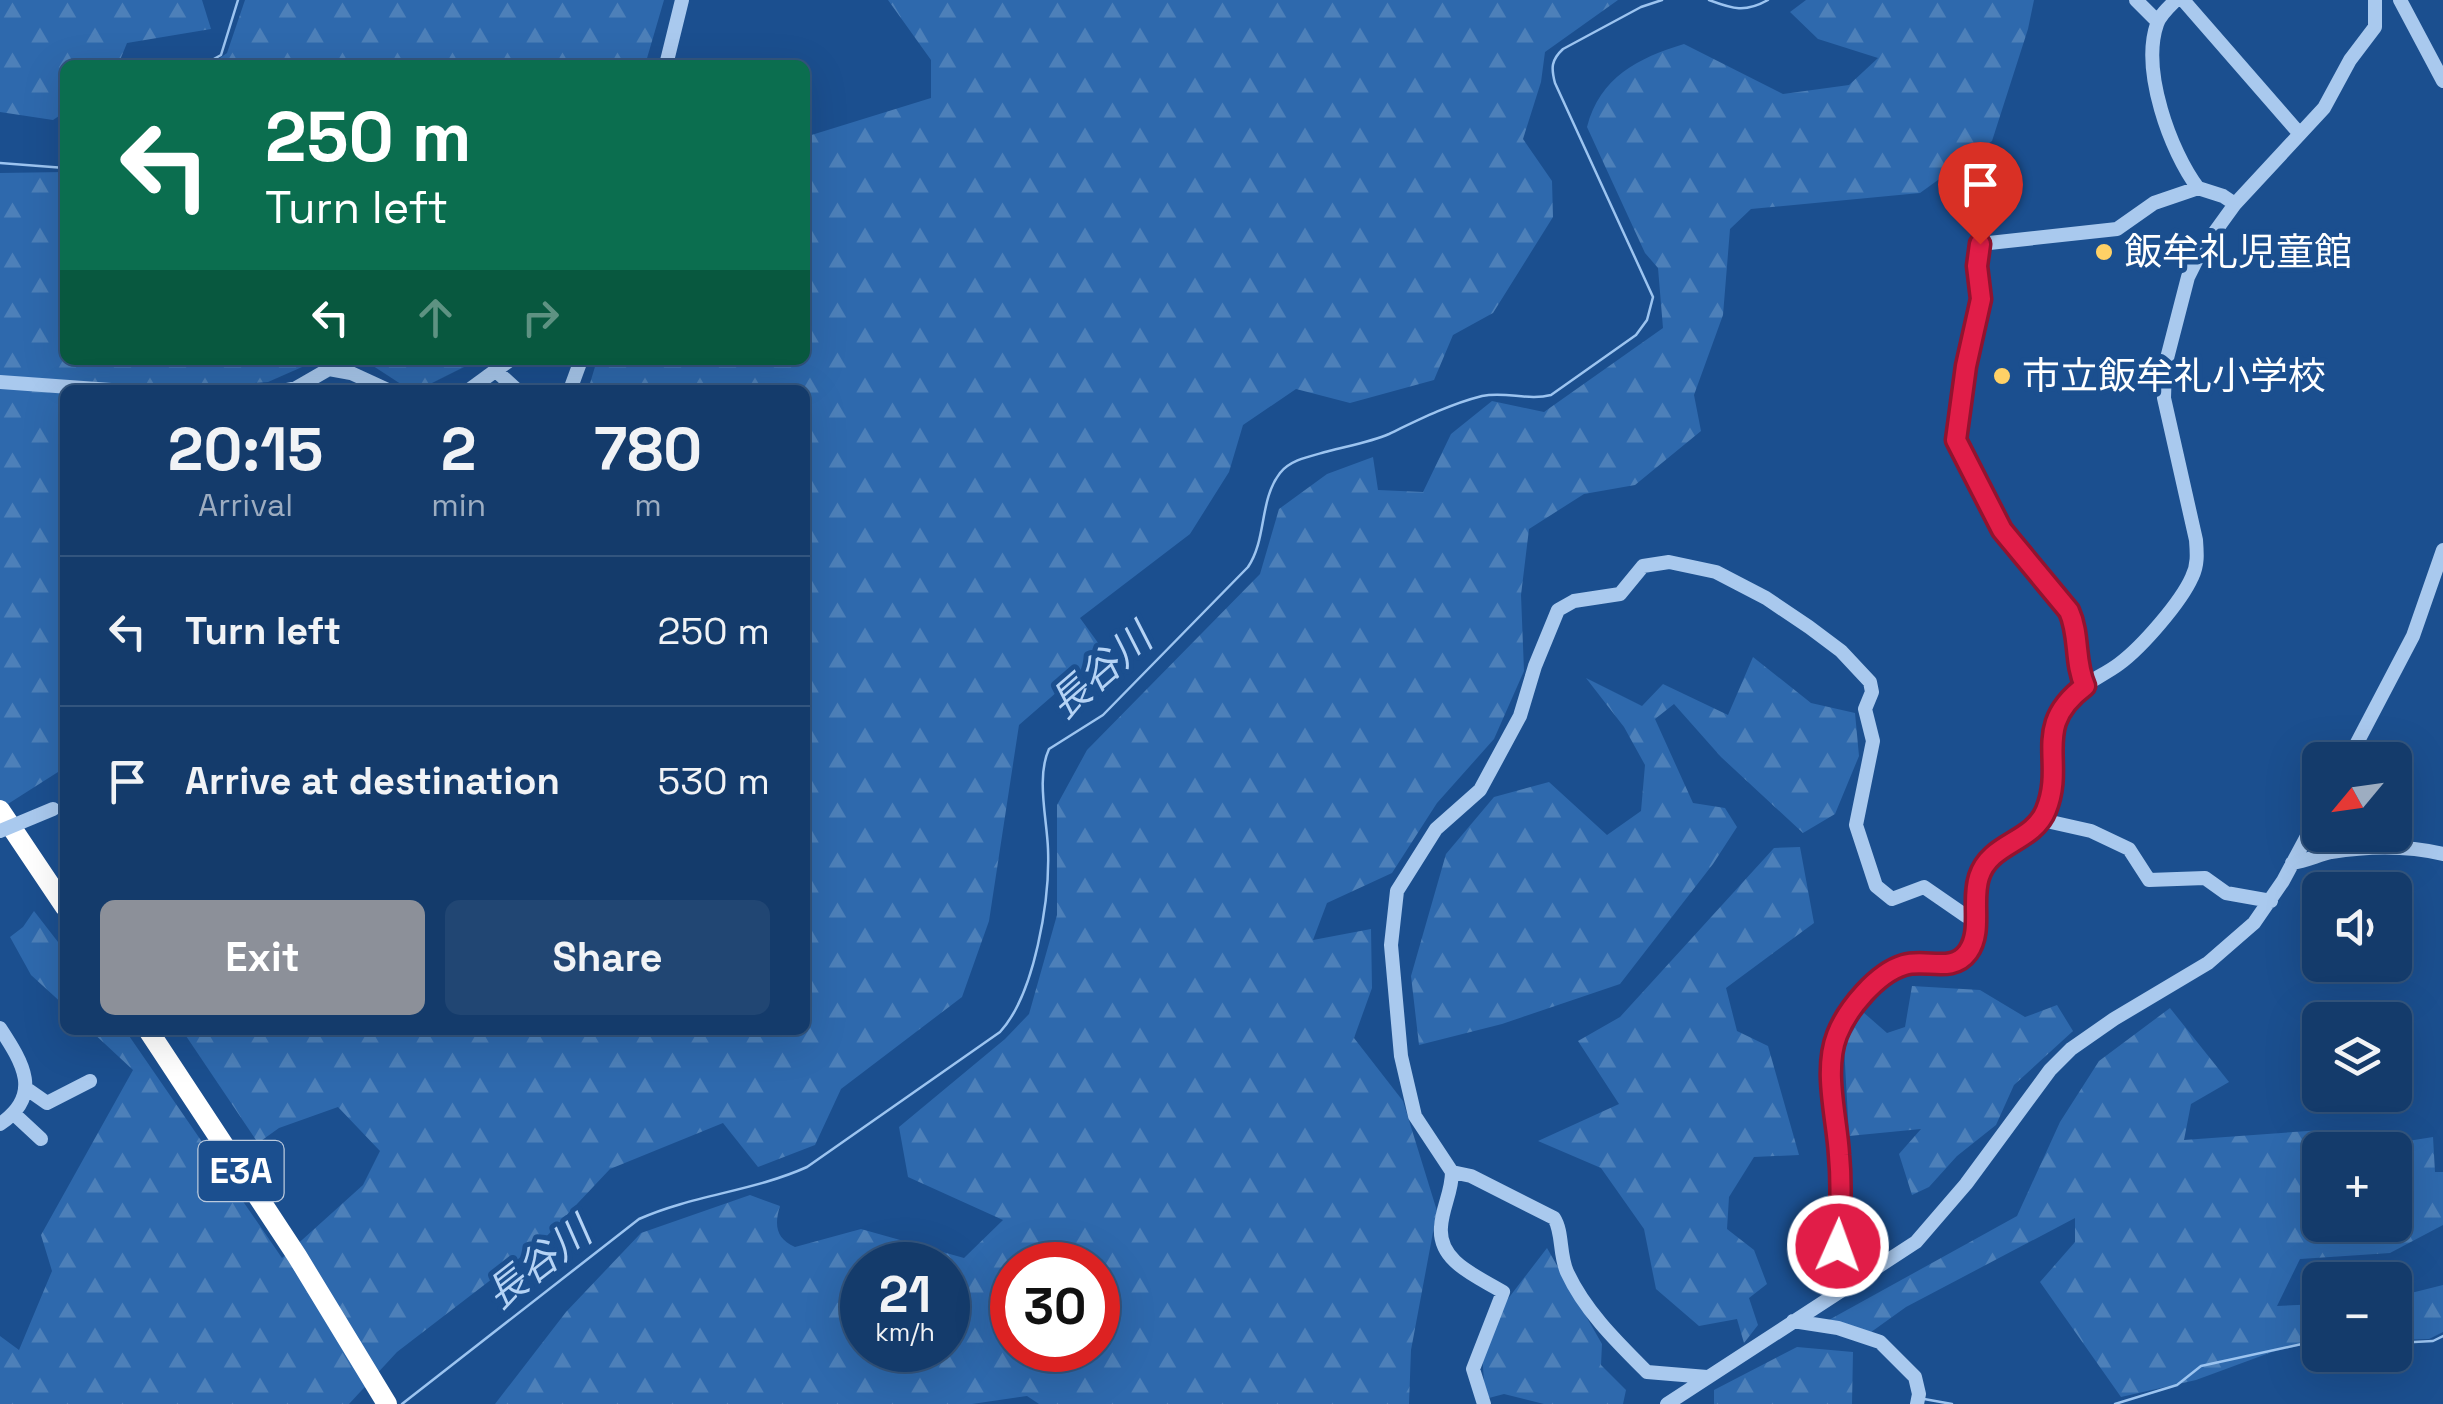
<!DOCTYPE html>
<meta charset="utf-8">
<style>
body{margin:0;font-family:"Space Grotesk","Noto Sans JP",sans-serif;background:#214673;color:#f1f3f6;height:100vh;display:flex;flex-direction:column;font-size:38px;white-space:nowrap}
*{box-sizing:border-box;margin:0}
p{font-size:32px;color:#9dadc1}
.icon{flex:none;width:55px;height:55px;fill:none;stroke:currentColor;stroke-width:2;stroke-linecap:round;stroke-linejoin:round}
.map{position:relative;flex:1;overflow:hidden}
.sheet{position:absolute;left:60px;top:385px;width:750px;height:650px;display:flex;flex-direction:column;background:#143b6b;border-radius:15px;box-shadow:0 10px 40px #0002,0 0 0 2px #33557e}
.sheet>*{flex:none}
.top-card{position:absolute;left:60px;top:60px;width:750px;height:305px;border-radius:15px;box-shadow:0 10px 40px #0002,0 0 0 2px #33557e;background:#0b6e4f;color:#fff;overflow:hidden}
.needle{width:65px;rotate:241deg}
.controls{position:absolute;left:2302px;top:742px;display:grid;gap:20px}
.controls a{display:grid;place-items:center;width:110px;height:110px;border-radius:15px;background:#143b6b;box-shadow:0 10px 40px #0002,0 0 0 2px #33557e;font-size:50px}
.speed{position:absolute;left:840px;top:1242px;display:flex;gap:20px;font-size:50px;font-weight:700;text-align:center}
.speed>*{display:grid;place-content:center;width:130px;height:130px;border-radius:50%;background:#143b6b;box-shadow:0 10px 40px #0002,0 0 0 2px #33557e;line-height:1}
.speed small{font-size:25px;font-weight:400}
.speed .limit{border:15px solid #d22;background:#fff;color:#111}
.pin{position:absolute;display:grid;place-items:center;width:85px;height:85px;color:#fff;margin:-102px -42px;border-radius:50% 50% 50% 0;rotate:-45deg;box-shadow:0 0 10px #0007}
.pin .icon{rotate:45deg}
.me{position:absolute;width:110px;margin:-55px;rotate:2deg;stroke-linejoin:round;filter:drop-shadow(0 0 8px #0008)}
.turn{display:flex;align-items:center;gap:35px;height:210px;padding:0 40px;font-size:45px}
.turn .icon{width:130px;height:130px;stroke-width:2.5}
.turn b{display:block;font-size:70px;line-height:85px}
.lanes{display:flex;align-items:center;height:95px;padding:0 40px;background:#0003;justify-content:center;gap:50px;direction:ltr}
.lanes .off{opacity:.35}
.eta{display:flex;justify-content:space-evenly;align-items:center;height:170px;text-align:center}
.eta b{font-size:60px;font-weight:700;line-height:70px}
.button{display:flex;gap:20px;margin-top:auto;padding:20px 40px}
.button a{flex:1;height:115px;border-radius:15px;background:#8c9099;color:#fff;font-size:40px;font-weight:700;line-height:115px;text-align:center}
.button a+a{background:#214673;color:#f1f3f6}
ul{padding:0;list-style:none}
li{display:flex;align-items:center;gap:30px;height:150px;padding:0 40px;border-top:2px solid #33557e}
li div{flex:1}
li b{display:block;font-size:38px}
li em{font-style:normal}
.map>svg:first-child{display:block}
.forest{fill:url(#forest-firs);fill-rule:evenodd}
.lines{fill:none;stroke-linecap:round;stroke-linejoin:round}
.stream{stroke:#9cc4f0;stroke-width:2.5}
.minor{stroke:#a9c9ee;stroke-width:14}
.highway{stroke:#fff;stroke-width:20}
.minor-bridge{stroke:#a9c9ee;stroke-width:14}
.route-casing{stroke:#92132f;stroke-width:25}
.route{stroke:#e11d48;stroke-width:18}
.poi-dot{fill:#ffd166;stroke:#1b4f8f;stroke-width:4}
.labels{text-anchor:middle;stroke-width:10;stroke-linejoin:round;paint-order:stroke}
.shield{fill:#1b4f8f;stroke:#bbcadd;stroke-width:2.5}
.shield-label{font-size:35px;font-weight:bold;fill:#fff}
.poi-label{font-size:38px;fill:#fff;stroke:#1b4f8f;text-anchor:start}
.water-label{font-size:40px;font-style:italic;fill:#b5d3f5;stroke:#1b4f8f}
</style>
<div class="map">
<svg width="2443" height="1404" viewBox="0 0 2443 1404">
<defs>
<pattern id="forest-firs" width="22" height="20" patternUnits="userSpaceOnUse" patternTransform="scale(2.5)"><rect width="22" height="20" fill="#2e69ad"/><path d="M5 1l3.5 6h-7zM16 11l3.5 6h-7z" fill="#4d80b9"/></pattern>
</defs>
<rect width="100%" height="100%" fill="#1b4f8f"/>
<!-- forest -->
<path class="forest" d="M 0,0 L 202,0 L 211,29 L 127,43 L 118,65 L 65,65 L 65,112 L 53,120 L 0,112 Z
M 245,0 L 664,0 L 645,65 L 210,65 L 227,53 Z
M 888,0 L 1618,0 L 1545,52 L 1541,82 L 1523,139 L 1552,181 L 1553,217 L 1493,313 L 1453,335 L 1434,380 L 1350,403 L 1296,389 L 1243,425 L 1229,472 L 1190,534 L 1080,618 L 1104,651 L 1019,725 L 989,921 L 962,997 L 841,1089 L 815,1145 L 758,1167 L 723,1123 L 610,1169 L 544,1239 L 397,1352 L 349,1404 L 0,1404 L 0,1336 L 19,1350 L 52,1271 L 41,1235 L 133,1070 L 90,1030 L 125,1030 L 282,1258 L 363,1185 L 380,1151 L 338,1107 L 279,1128 L 258,1143 L 182,1030 L 805,1030 L 805,390 L 588,390 L 597,360 L 805,360 L 805,137 L 931,98 L 931,60 Z
M 1806,0 L 2034,0 L 2028,29 L 1992,141 L 1920,193 L 1751,209 L 1730,229 L 1723,315 L 1694,395 L 1701,431 L 1635,485 L 1584,494 L 1529,529 L 1521,595 L 1524,671 L 1494,739 L 1437,803 L 1392,873 L 1327,903 L 1313,940 L 1371,929 L 1372,988 L 1354,1038 L 1403,1101 L 1437,1211 L 1411,1350 L 1409,1404 L 1039,1404 L 1027,1396 L 972,1404 L 495,1404 L 566,1312 L 641,1233 L 750,1195 L 780,1206 C 774,1225 776,1239 795,1247 L 861,1229 L 964,1258 L 1003,1220 L 908,1177 L 899,1127 L 1005,1039 L 1029,1014 L 1057,915 L 1057,805 L 1087,750 L 1260,574 L 1279,509 L 1327,474 L 1373,457 L 1378,490 L 1423,492 L 1451,434 L 1492,401 L 1544,412 L 1663,328 L 1658,268 L 1645,253 L 1587,127 C 1600,77 1638,58 1684,44 L 1783,94 L 1849,85 L 1878,58 L 1818,39 L 1790,12 ZM 862,1265 L 948,1265 L 948,1350 L 862,1350 ZM 1012,1265 L 1098,1265 L 1098,1350 L 1012,1350 Z
M 65,172 L 65,360 L 318,360 L 268,382 L 159,390 L 111,383 L 65,390 L 65,727 L 60,727 L 58,772 L 0,809 L 0,173 Z
M 364,360 L 478,360 L 418,390 L 410,390 Z
M 1753,657 L 1811,703 L 1855,713 L 1859,756 L 1835,814 L 1803,833 L 1721,757 L 1674,704 L 1655,719 L 1693,803 L 1725,808 L 1737,827 L 1713,864 L 1620,984 L 1502,1024 L 1419,1045 L 1411,976 L 1446,854 L 1494,797 L 1549,782 L 1607,835 L 1641,811 L 1645,765 L 1624,727 L 1586,678 L 1642,706 L 1663,684 L 1728,715 Z
M 1800,847 L 1814,923 L 1726,988 L 1737,1031 L 1768,1046 L 1799,1155 L 1754,1157 L 1729,1197 L 1727,1229 L 1754,1250 L 1767,1284 L 1749,1298 L 1758,1325 L 1744,1343 L 1737,1319 L 1699,1326 L 1656,1289 L 1644,1229 L 1601,1168 L 1538,1141 L 1619,1104 L 1578,1041 L 1620,1017 L 1774,848 Z
M 34,911 L 65,951 L 65,1006 L 31,975 L 10,937 L 23,927 Z
M 1912,986 L 1980,990 L 2025,1017 L 2057,1005 L 2073,1031 L 2014,1085 L 1996,1125 L 1957,1156 L 1929,1187 L 1912,1195 L 1899,1154 L 1921,1129 L 1849,1136 L 1844,1046 L 1863,1012 L 1887,1033 L 1905,1027 Z
M 2170,1008 L 2229,1082 L 2191,1104 L 2184,1140 L 2322,1130 L 2370,1147 L 2433,1137 L 2435,1172 L 2443,1172 L 2443,1225 L 2390,1253 L 2300,1259 L 2277,1306 L 2320,1304 L 2320,1341 L 2272,1352 L 2196,1380 L 2121,1397 L 2040,1282 L 2075,1242 L 2075,1218 L 1906,1307 L 1867,1335 L 1827,1321 L 2017,1216 L 2060,1122 L 2099,1061 ZM 2320,1150 L 2395,1150 L 2395,1225 L 2320,1225 Z
M 1547,1248 L 1602,1344 L 1601,1365 L 1626,1390 L 1623,1404 L 1544,1404 L 1504,1394 L 1485,1399 L 1481,1334 Z
M 2443,1285 L 2443,1332 L 2429,1339 L 2395,1340 L 2395,1297 Z
M 1797,1347 L 1853,1352 L 1852,1404 L 1714,1404 L 1714,1390 Z"/>
<g class="lines">
<!-- stream -->
<path class="stream" d="M 1709,0 C 1733,9 1745,13 1768,0
M 203,65 L 221,55 L 238,0
M 0,163 L 65,168
M 2395,1343 L 2433,1341 L 2443,1336
M 1924,1399 L 1952,1404
M 402,1404 L 639,1219 C 693,1195 754,1191 807,1167 L 1000,1032 C 1035,994 1050,899 1048,849 C 1047,819 1036,777 1049,749 L 1103,715 L 1248,567 C 1267,539 1259,500 1280,473 C 1291,459 1312,456 1329,451 C 1348,446 1371,442 1389,434 C 1418,420 1450,404 1482,396 C 1506,391 1528,401 1551,395 L 1636,335 L 1647,320 L 1653,297 L 1555,83 C 1551,68 1551,60 1563,49 L 1641,7 L 1662,0
M 2115,1404 L 2177,1385 L 2201,1366 L 2320,1340"/>
<!-- minor -->
<path class="minor" d="M 2136,0 L 2157,21
M 2176,0 C 2169,7 2160,15 2157,24 C 2141,70 2170,151 2198,188 L 2223,196 L 2235,204
M 2183,0 L 2299,133
M 2400,0 L 2443,81
M 666,65 L 682,0
M 495,370 L 517,390
M 0,382 L 111,390
M 286,390 L 296,388 L 329,369 L 351,373 L 388,390
M 469,390 L 510,360
M 570,390 L 581,360
M 2085,685 C 2074,662 2080,635 2069,611 L 2002,530 L 1956,440 L 1966,366 L 1981,299 L 1977,266 L 1980,244 L 2117,229 L 2154,203 L 2198,188
M 2348,760 L 2413,636 L 2443,550
M 2042,820 L 2091,831 L 2129,849 L 2149,880 L 2205,878 L 2226,893 L 2271,901
M 2292,863 C 2306,861 2318,855 2331,852 C 2368,846 2406,845 2443,854
M 0,1028 C 23,1063 43,1095 0,1124
M 27,1089 L 47,1103 L 90,1081
M 13,1113 L 41,1139
M 1452,1172 C 1452,1192 1442,1208 1441,1227 C 1438,1262 1477,1276 1503,1292 L 1473,1369 L 1484,1404
M 1845,1288 C 1833,1268 1839,1245 1840,1222 C 1841,1199 1841,1176 1839,1153 C 1837,1117 1825,1076 1836,1040 C 1843,1014 1866,991 1886,975 C 1912,954 1945,976 1965,956 C 1985,935 1970,900 1980,875 C 1991,845 2024,845 2041,821 C 2066,786 2036,736 2070,698 C 2083,683 2103,676 2119,664 C 2142,647 2181,602 2192,577 C 2198,565 2197,553 2196,540 L 2164,398 L 2165,366 L 2188,277 L 2201,251 L 2235,204 L 2324,108 L 2350,60 L 2375,27 L 2375,0
M 1793,1321 L 1838,1328 L 1880,1342 L 1915,1377 L 1919,1394 L 1917,1404
M 1707,1377 L 1647,1372 C 1617,1342 1585,1311 1567,1272 C 1559,1254 1563,1232 1554,1218 L 1471,1176 L 1452,1172 L 1415,1116 L 1401,1056 L 1391,945 L 1397,891 L 1436,829 L 1480,790 L 1520,716 L 1535,666 L 1558,610 L 1574,601 L 1620,594 L 1643,566 L 1669,562 L 1716,572 L 1766,598 L 1809,627 L 1841,651 L 1870,682 L 1872,692 L 1865,709 L 1873,741 L 1856,825 L 1876,886 L 1892,899 L 1924,887 L 1966,916 L 1975,918
M 1667,1404 L 1916,1242 L 1966,1184 L 2050,1070 L 2071,1049 L 2114,1019 L 2208,963 L 2254,923 L 2283,881 L 2320,812"/>
<!-- highway -->
<path class="highway" d="M 0,810 L 65,907
M 148,1030 L 297,1256 L 387,1404"/>
<!-- minor-bridge -->
<path class="minor-bridge" d="M 0,831 L 53,809"/>
</g>
<g class="lines">
<defs>
<path id="route" d="M 1838,1246 C 1840,1216 1842,1186 1839,1155 C 1837,1118 1823,1071 1837,1035 C 1847,1009 1877,973 1904,965 C 1926,958 1952,974 1968,952 C 1983,931 1971,901 1979,877 C 1990,842 2033,843 2046,810 C 2066,761 2030,727 2085,686 C 2074,662 2080,635 2069,611 L 2002,530 L 1956,440 L 1966,366 L 1981,299 L 1977,266 L 1980,244"/>
</defs>
<!-- route casing -->
<use href="#route" class="route-casing"/>
<!-- route -->
<use href="#route" class="route"/>
</g>
<!-- markers -->
<g class="poi-dot">
<circle cx="2104" cy="252" r="10"/>
<circle cx="2002" cy="376" r="10"/>
</g>
<g class="labels">
<!-- shield labels -->
<rect class="shield" x="198.5" y="1141" width="85" height="60" rx="8"/>
<g class="shield-label">
<text x="241" y="1183">E3A</text>
</g>
<!-- poi labels -->
<g class="poi-label">
<text x="2124" y="265">飯牟礼児童館</text>
<text x="2022" y="389">市立飯牟礼小学校</text>
</g>
<!-- water labels -->
<g class="water-label">
<text transform="translate(1100 671) rotate(-41)" y="14">長谷川</text>
<text transform="translate(538 1263) rotate(-38)" y="14">長谷川</text>
</g>
</g>
</svg>
<div class="controls">
<a><svg class="needle" viewBox="-14 -14 28 28"><path d="M0-13l5 13h-10z" fill="#e53935"/><path d="M0 13l5-13h-10z" fill="#9dadc1"/></svg></a>
<a><svg class="icon" aria-label="sound" viewBox="0 0 24 24"><path d="M4 9h4l5-4v14l-5-4H4zM17 9q2 3 0 6"/></svg></a>
<a><svg class="icon" aria-label="layers" viewBox="0 0 24 24"><path d="M12 4l9 5-9 5-9-5zM3 14l9 5 9-5"/></svg></a>
<a>+</a>
<a>−</a>
</div>
<div class="speed"><div>21<small>km/h</small></div><div class="limit">30</div></div>
<div class="pin" style="left:1980px;top:244px;background:#d93025"><svg class="icon" aria-label="arrive" viewBox="0 0 24 24"><path d="M6 21V4h12l-3 4 3 4H6"/></svg></div>
<svg class="me" style="left:1838px;top:1246px" viewBox="-20 -20 40 40"><circle r="17" fill="#e11d48" stroke="#fff" stroke-width="3"/><path d="M0-11L8 9 0 5-8 9z" fill="#fff"/></svg>
<div class="top-card">
<div class="turn"><svg class="icon" aria-label="left" viewBox="0 0 24 24"><path d="M17 20v-9H6M10 6l-5 5 5 5"/></svg><div><b>250 m</b>Turn left</div></div>
<div class="lanes"><svg class="icon" aria-label="left" viewBox="0 0 24 24"><path d="M17 20v-9H6M10 6l-5 5 5 5"/></svg><svg class="icon off" aria-label="ahead" viewBox="0 0 24 24"><path d="M12 20V5M6 11l6-6 6 6"/></svg><svg class="icon off" aria-label="right" viewBox="0 0 24 24"><path d="M7 20v-9h11M14 6l5 5-5 5"/></svg></div>
</div>
<section class="sheet">
<div class="eta">
<div><b>20:15</b><p>Arrival</p></div>
<div><b>2</b><p>min</p></div>
<div><b>780</b><p>m</p></div>
</div>
<ul>
<li><svg class="icon" aria-label="left" viewBox="0 0 24 24"><path d="M17 20v-9H6M10 6l-5 5 5 5"/></svg><div><b>Turn left</b></div><em>250 m</em></li>
<li><svg class="icon" aria-label="arrive" viewBox="0 0 24 24"><path d="M6 21V4h12l-3 4 3 4H6"/></svg><div><b>Arrive at destination</b></div><em>530 m</em></li>
</ul>
<div class="button"><a>Exit</a><a>Share</a></div>
</section>
</div>
